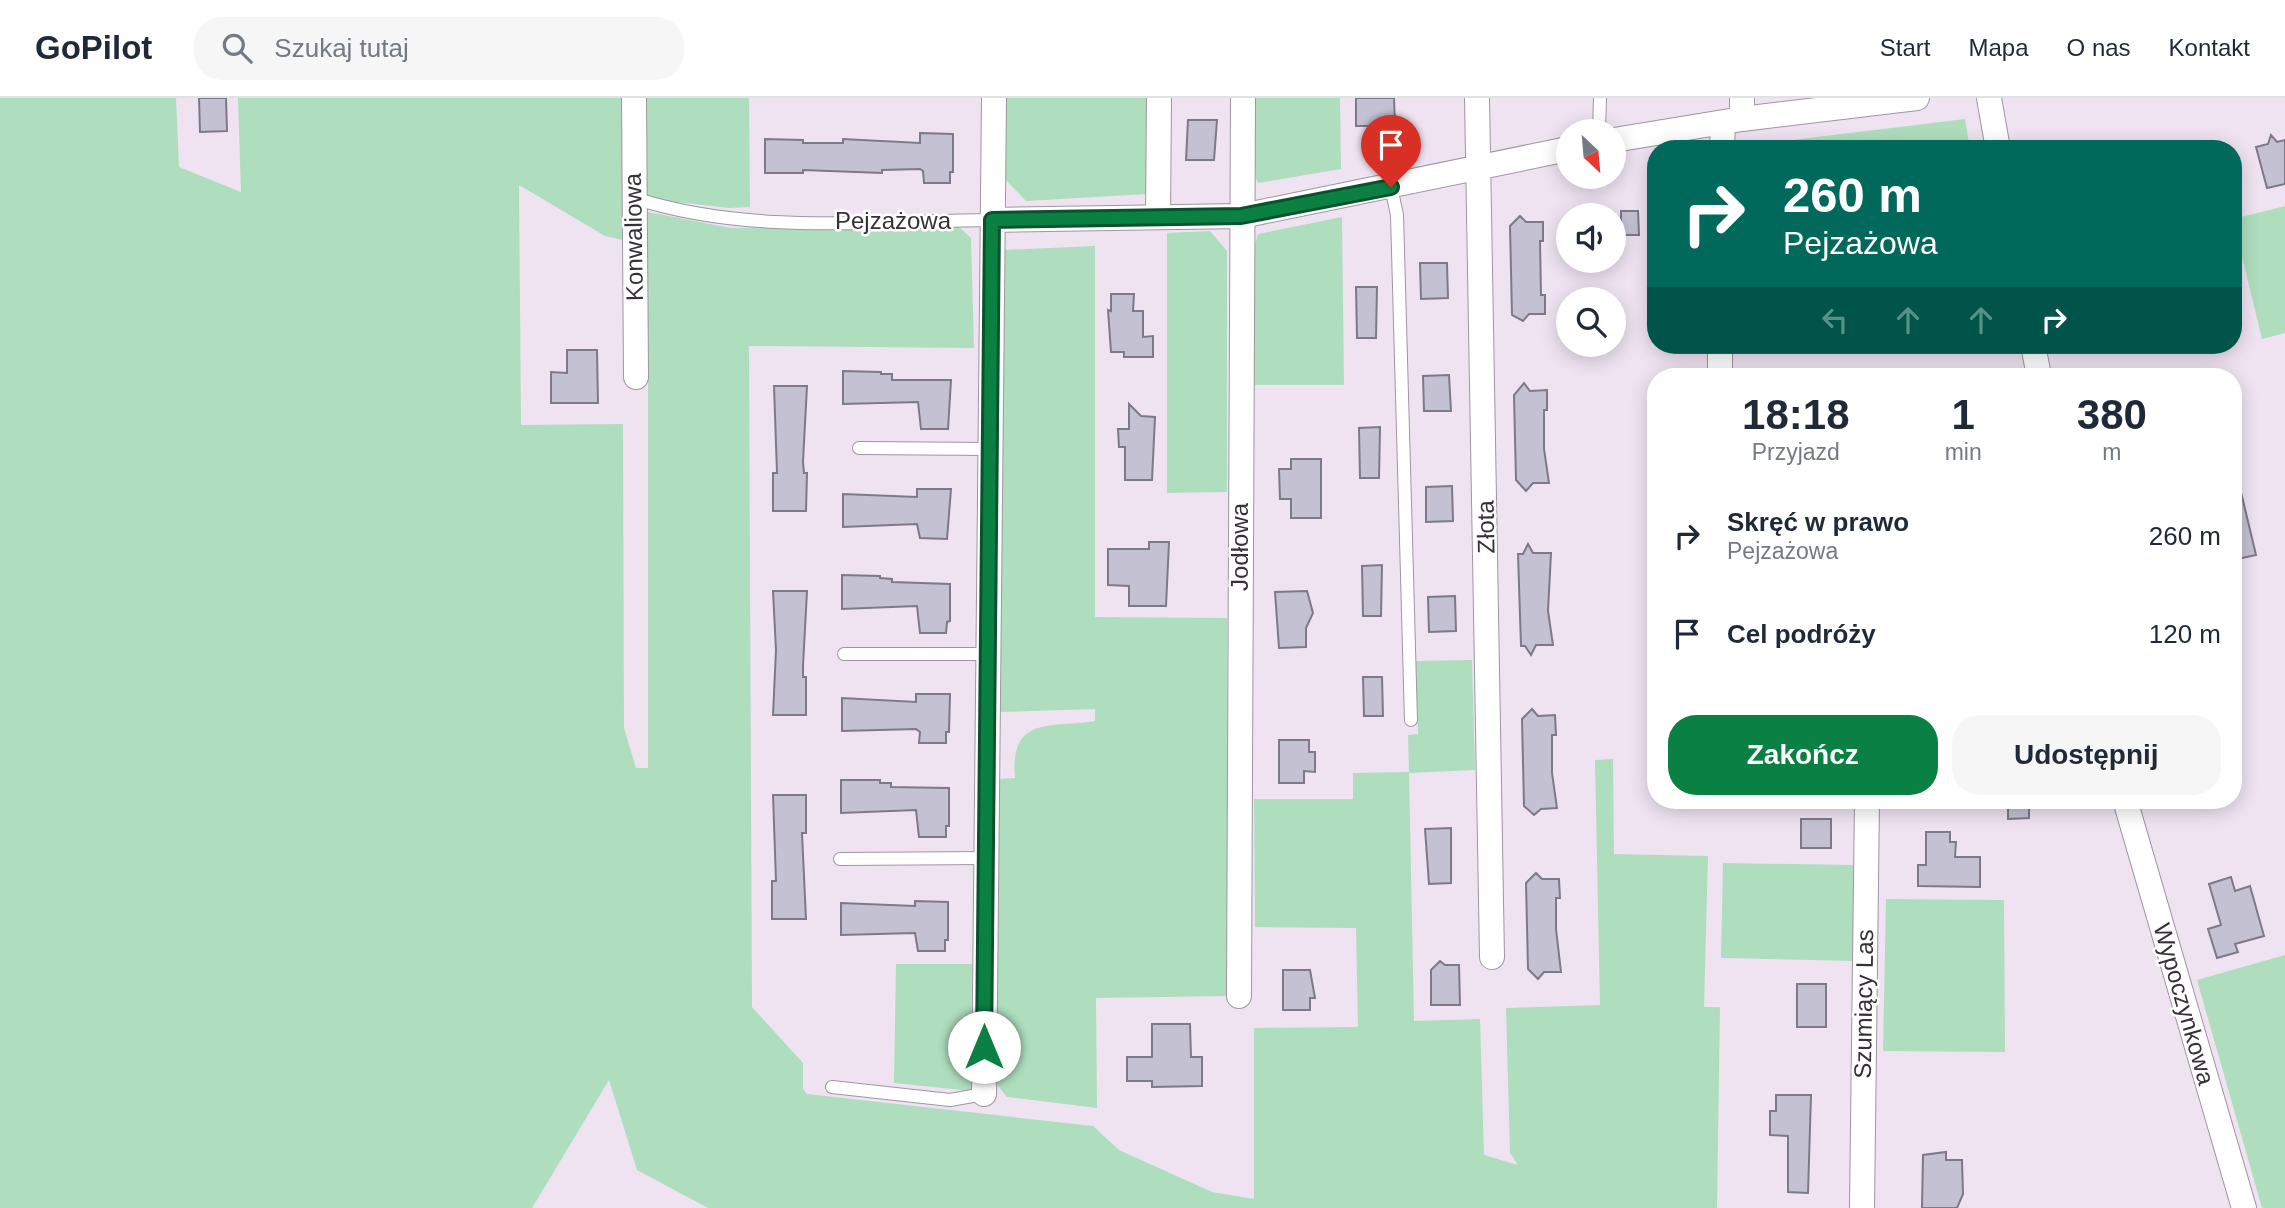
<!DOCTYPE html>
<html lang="pl">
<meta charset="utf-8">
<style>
body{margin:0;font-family:Arial,sans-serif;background:#f6f6f7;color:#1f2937;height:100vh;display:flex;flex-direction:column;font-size:26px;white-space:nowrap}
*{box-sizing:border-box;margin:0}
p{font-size:23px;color:#747a83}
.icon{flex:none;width:38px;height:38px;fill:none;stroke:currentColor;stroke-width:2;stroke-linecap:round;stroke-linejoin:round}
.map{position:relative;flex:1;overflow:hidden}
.sheet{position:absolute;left:1647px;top:270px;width:595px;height:441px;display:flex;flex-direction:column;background:#fff;border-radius:28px;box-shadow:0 4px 18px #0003}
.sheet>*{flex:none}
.guide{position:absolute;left:1647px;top:42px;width:595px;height:214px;border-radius:28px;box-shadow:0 4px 18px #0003;background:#00695c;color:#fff;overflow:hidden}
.needle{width:46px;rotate:154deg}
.fabs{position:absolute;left:1556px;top:21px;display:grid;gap:14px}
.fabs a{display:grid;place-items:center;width:70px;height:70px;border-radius:50%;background:#fff;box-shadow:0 4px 18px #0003;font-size:35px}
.pin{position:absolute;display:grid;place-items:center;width:60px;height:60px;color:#fff;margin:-72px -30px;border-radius:50% 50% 50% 0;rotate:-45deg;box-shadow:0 0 7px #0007}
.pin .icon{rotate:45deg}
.me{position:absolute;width:77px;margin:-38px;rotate:0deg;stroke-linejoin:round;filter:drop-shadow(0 0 5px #0008)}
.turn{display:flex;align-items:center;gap:24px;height:147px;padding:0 21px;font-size:32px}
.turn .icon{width:91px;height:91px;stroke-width:2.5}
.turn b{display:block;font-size:49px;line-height:60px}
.lanes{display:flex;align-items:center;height:66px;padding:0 21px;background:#0003;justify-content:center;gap:35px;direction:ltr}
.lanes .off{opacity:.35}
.eta{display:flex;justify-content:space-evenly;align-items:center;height:119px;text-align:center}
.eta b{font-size:42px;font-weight:800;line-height:49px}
.cta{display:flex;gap:14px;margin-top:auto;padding:14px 21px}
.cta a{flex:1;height:80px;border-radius:28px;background:#0b8043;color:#fff;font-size:28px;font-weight:800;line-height:80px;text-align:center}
.cta a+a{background:#f6f6f7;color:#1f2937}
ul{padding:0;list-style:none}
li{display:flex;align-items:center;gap:21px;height:98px;padding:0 21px}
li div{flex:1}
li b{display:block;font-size:26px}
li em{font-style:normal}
header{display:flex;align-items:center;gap:42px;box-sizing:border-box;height:98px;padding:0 35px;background:#fff;border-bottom:2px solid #e0e1e3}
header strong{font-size:33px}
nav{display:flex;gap:38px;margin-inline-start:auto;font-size:24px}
.search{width:490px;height:63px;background:#f6f6f7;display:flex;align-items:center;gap:18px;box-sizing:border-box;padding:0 24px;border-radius:28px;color:#747a83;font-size:26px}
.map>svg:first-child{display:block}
.green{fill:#aedebe}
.building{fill:#c4c1d2;stroke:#7c7989;stroke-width:2}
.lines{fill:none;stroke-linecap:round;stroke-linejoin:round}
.lane-casing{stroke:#a095a3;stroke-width:14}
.street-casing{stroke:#a095a3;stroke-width:26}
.lane{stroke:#fff;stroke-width:12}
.street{stroke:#fff;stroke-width:24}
.route-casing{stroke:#07532c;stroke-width:18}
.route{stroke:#0b8043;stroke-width:12}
.labels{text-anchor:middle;stroke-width:5;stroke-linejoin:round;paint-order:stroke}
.street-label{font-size:24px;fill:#363137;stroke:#fff}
</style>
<header>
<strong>GoPilot</strong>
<div class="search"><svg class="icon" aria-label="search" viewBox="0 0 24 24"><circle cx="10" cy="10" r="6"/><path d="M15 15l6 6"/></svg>Szukaj tutaj</div>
<nav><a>Start</a><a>Mapa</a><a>O nas</a><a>Kontakt</a></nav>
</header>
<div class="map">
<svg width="2285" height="1110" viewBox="0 0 2285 1110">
<rect width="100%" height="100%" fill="#efe3f2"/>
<!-- green -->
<path class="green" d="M 0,0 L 176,0 L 179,69 L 241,94 L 238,0 L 625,0 L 623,142 L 605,138 L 519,87 L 521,327 L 623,326 L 624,630 L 636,670 L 648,670 L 648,114 L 731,130 L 958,128 L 971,140 L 974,250 L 749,248 L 752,909 L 803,965 L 803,991 L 807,996 L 1093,1028 L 1119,1052 L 1212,1094 L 1254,1101 L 1254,930 L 1358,929 L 1356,830 L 1255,829 L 1254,701 L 1353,701 L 1353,675 L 1409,674 L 1408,637 L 1418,636 L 1416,563 L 1472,562 L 1475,672 L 1409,675 L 1414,923 L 1480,921 L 1484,1057 L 1518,1067 L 1510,1055 L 1506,910 L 1600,907 L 1595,662 L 1613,661 L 1614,756 L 1708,758 L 1704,909 L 1720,909 L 1717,1110 L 708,1110 L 637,1072 L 609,982 L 532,1110 L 0,1110 Z
M 643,0 L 749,0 L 750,109 L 729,110 L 649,101 L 643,91 Z
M 1003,0 L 1149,0 L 1148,96 L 1026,103 L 1002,78 Z
M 1251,0 L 1340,0 L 1341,71 L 1258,85 L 1252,70 Z
M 1965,21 L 1970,51 L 1735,51 L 1735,49 Z
M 2285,108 L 2285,235 L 2262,241 L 2233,121 Z
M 1342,119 L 1344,287 L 1252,287 L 1252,156 L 1258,136 Z
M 1210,133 L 1227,153 L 1227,394 L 1167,395 L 1167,135 Z
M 1095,148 L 1095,519 L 1227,520 L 1228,898 L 1096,900 L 1097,1010 L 1007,999 L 995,984 L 998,681 L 1015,680 C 1009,617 1052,630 1095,623 L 1095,611 L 999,614 L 1002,152 Z
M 1723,765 L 1853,767 L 1853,863 L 1721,860 Z
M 1886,801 L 2004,802 L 2005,954 L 1883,953 Z
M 2285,857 L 2285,1110 L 2262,1110 L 2197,882 Z
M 896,866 L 972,866 L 971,993 L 894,985 Z"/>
<!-- building -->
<path class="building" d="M 199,0 L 226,0 L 227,33 L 200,34 Z
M 1356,0 L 1394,0 L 1395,28 L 1382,28 L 1375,34 L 1370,28 L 1356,28 Z
M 1188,22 L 1217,22 L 1214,62 L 1186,62 Z
M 920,35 L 953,36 L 953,74 L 950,74 L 950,85 L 924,85 L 923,73 L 920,71 L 882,72 L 882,75 L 803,72 L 803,75 L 765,75 L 765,41 L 803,42 L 803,45 L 843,45 L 843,41 L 920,45 Z
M 2271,37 L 2277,44 L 2285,42 L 2285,86 L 2267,90 L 2256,49 L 2268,46 Z
M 1621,113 L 1638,113 L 1639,137 L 1621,137 Z
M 1520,118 L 1526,124 L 1543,124 L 1543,143 L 1540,143 L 1541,197 L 1545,197 L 1545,216 L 1529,216 L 1523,223 L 1512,217 L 1510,128 Z
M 1420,165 L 1447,165 L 1448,200 L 1421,201 Z
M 1356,189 L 1377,189 L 1376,240 L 1357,240 Z
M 1111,196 L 1134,196 L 1133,213 L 1143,213 L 1143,239 L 1153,238 L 1153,259 L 1124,259 L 1124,254 L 1111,254 L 1108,212 L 1111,213 Z
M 567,252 L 597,252 L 598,305 L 551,305 L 551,274 L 567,275 Z
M 843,273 L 881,274 L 881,276 L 892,276 L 892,282 L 951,282 L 948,331 L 921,331 L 918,304 L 843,306 Z
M 1449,277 L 1451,313 L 1424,313 L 1423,278 Z
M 1524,285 L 1530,293 L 1547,292 L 1547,312 L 1544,312 L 1544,351 L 1549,385 L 1533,385 L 1526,393 L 1516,382 L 1514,297 Z
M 774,288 L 807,288 L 803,364 L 804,375 L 807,375 L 806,413 L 773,413 L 773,375 L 777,375 Z
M 1129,306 L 1141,318 L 1155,319 L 1152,382 L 1125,382 L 1125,349 L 1119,349 L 1118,331 L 1129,331 Z
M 1380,329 L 1379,380 L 1360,380 L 1359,330 Z
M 1291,361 L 1321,361 L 1321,420 L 1291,420 L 1291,401 L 1280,401 L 1279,371 L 1291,371 Z
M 1452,388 L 1453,423 L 1426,424 L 1426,389 Z
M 2240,390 L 2256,457 L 2233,462 L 2233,391 Z
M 917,391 L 951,391 L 947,441 L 920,440 L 917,426 L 843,429 L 843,396 L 917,399 Z
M 1149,444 L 1169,444 L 1166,508 L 1129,508 L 1129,488 L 1108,487 L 1108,451 L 1149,451 Z
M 1528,446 L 1533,455 L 1551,455 L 1548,513 L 1553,547 L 1536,547 L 1531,557 L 1525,548 L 1521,548 L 1518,456 L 1523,456 Z
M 1382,467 L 1381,518 L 1363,518 L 1362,468 Z
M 842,477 L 880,478 L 880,480 L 892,481 L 892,484 L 950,486 L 950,523 L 947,524 L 946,535 L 920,535 L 917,508 L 842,511 Z
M 773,493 L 807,493 L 803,568 L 803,579 L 806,579 L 806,617 L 773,617 L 776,552 Z
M 1307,493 L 1313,515 L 1306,530 L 1306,549 L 1279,550 L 1275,494 Z
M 1455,498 L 1456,533 L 1429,534 L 1428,499 Z
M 1363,579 L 1382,579 L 1383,618 L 1364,618 Z
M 916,596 L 950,596 L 949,634 L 946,634 L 946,645 L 919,645 L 920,634 L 916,631 L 842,633 L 842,600 L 916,604 Z
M 1532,611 L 1538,618 L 1555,617 L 1556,637 L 1552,637 L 1552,675 L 1557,710 L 1541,711 L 1534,717 L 1524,708 L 1522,621 Z
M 1279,642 L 1309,642 L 1309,654 L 1315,654 L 1315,674 L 1304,673 L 1304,685 L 1279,685 Z
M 841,682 L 880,682 L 880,685 L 891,685 L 891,689 L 949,690 L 949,728 L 946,728 L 946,739 L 919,739 L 916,712 L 841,715 Z
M 773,697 L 806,697 L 806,735 L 802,735 L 806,821 L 772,821 L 772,783 L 776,783 Z
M 2008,702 L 2029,702 L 2029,720 L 2008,721 Z
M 1801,721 L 1831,721 L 1831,750 L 1801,750 Z
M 1451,730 L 1451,785 L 1429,786 L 1425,731 Z
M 1926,734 L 1950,734 L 1950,744 L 1956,744 L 1955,759 L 1980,759 L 1980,789 L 1918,788 L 1918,767 L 1926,767 Z
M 1536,775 L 1542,781 L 1559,781 L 1560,800 L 1556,800 L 1556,831 L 1561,874 L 1544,874 L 1538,881 L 1528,871 L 1526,785 Z
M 2231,779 L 2235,793 L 2250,788 L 2264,838 L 2235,846 L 2238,854 L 2217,860 L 2208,831 L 2221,827 L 2209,786 Z
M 915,803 L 948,804 L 948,842 L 945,842 L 945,853 L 918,853 L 915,835 L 841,837 L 841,805 L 915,808 Z
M 1440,863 L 1445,867 L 1459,867 L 1460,907 L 1431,907 L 1431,872 Z
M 1283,872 L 1310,872 L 1315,900 L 1310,900 L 1310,912 L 1283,912 Z
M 1797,886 L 1826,886 L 1826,929 L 1797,929 Z
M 1152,926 L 1190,926 L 1191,959 L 1202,959 L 1202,988 L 1152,989 L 1152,983 L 1127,983 L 1127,959 L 1152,959 Z
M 1776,997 L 1811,997 L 1808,1095 L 1788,1094 L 1788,1038 L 1770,1037 L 1770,1013 L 1776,1013 Z
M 1946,1054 L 1946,1062 L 1962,1062 L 1963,1096 L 1957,1110 L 1922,1110 L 1923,1057 Z"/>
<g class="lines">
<defs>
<path id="lane" d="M 1599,33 L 1600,0
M 1391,89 L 1397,117 L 1411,622
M 634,100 C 748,137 874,123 992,122
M 859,350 L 989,351
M 844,556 L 990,556
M 840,761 L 986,760
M 832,989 L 950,1002 L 984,996"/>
<path id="street" d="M 634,0 L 636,279
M 1477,0 L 1492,859
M 1989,0 L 1998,51
M 1742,21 L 1742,0
M 1614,42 L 1742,21 L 1917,0
M 1722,51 L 1723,25
M 1158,119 L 1159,0
M 992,122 L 1242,118 L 1568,51
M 2033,247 L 2039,278
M 1720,278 L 1720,247
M 2125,702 L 2244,1110
M 1239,898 L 1243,0
M 984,996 L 994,0
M 1862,1110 L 1867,702"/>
</defs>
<!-- lane casing -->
<use href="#lane" class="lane-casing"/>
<!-- street casing -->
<use href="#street" class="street-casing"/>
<!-- lane -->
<use href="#lane" class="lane"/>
<!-- street -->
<use href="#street" class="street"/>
</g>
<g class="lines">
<defs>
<path id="route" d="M 984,949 L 992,122 L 1241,118 L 1391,89"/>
</defs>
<!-- route casing -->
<use href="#route" class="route-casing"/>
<!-- route -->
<use href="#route" class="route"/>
</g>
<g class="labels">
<!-- street labels -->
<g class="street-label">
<text x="893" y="131">Pejzażowa</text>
<text transform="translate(634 139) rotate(-91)" y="8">Konwaliowa</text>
<text transform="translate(1486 429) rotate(-91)" y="8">Złota</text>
<text transform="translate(1240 449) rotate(-90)" y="8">Jodłowa</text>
<text transform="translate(1864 906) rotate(-89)" y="8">Szumiący Las</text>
<text transform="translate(2184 906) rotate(74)" y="8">Wypoczynkowa</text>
</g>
</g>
</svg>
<div class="fabs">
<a><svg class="needle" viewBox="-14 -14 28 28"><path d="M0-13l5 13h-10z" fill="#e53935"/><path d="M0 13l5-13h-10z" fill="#747a83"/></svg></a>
<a><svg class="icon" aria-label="sound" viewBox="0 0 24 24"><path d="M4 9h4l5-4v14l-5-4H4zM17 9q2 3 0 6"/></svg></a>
<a><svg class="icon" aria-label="search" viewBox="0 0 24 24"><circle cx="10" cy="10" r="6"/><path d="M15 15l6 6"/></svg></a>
</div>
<div class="pin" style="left:1391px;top:89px;background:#d93025"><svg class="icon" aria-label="arrive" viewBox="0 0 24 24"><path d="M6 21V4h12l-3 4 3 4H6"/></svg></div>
<svg class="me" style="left:984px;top:949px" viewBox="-20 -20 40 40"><circle r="19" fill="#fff"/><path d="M0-13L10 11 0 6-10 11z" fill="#0b8043"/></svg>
<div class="guide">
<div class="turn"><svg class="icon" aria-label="right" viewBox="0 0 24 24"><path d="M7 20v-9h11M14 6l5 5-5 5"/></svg><div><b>260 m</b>Pejzażowa</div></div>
<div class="lanes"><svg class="icon off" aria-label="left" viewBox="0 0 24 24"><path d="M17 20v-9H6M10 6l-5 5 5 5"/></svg><svg class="icon off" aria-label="ahead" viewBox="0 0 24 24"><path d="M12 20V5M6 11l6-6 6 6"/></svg><svg class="icon off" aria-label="ahead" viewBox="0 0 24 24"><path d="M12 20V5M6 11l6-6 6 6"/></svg><svg class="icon" aria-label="right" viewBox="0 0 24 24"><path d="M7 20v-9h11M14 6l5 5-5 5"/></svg></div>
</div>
<section class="sheet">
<div class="eta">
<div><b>18:18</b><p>Przyjazd</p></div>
<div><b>1</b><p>min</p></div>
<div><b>380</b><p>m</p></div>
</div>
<ul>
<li><svg class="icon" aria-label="right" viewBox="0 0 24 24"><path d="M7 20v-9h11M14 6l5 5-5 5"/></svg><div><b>Skręć w prawo</b><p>Pejzażowa</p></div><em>260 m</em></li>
<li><svg class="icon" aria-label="arrive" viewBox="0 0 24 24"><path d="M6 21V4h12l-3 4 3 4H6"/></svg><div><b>Cel podróży</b></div><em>120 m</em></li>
</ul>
<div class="cta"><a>Zakończ</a><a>Udostępnij</a></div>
</section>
</div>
